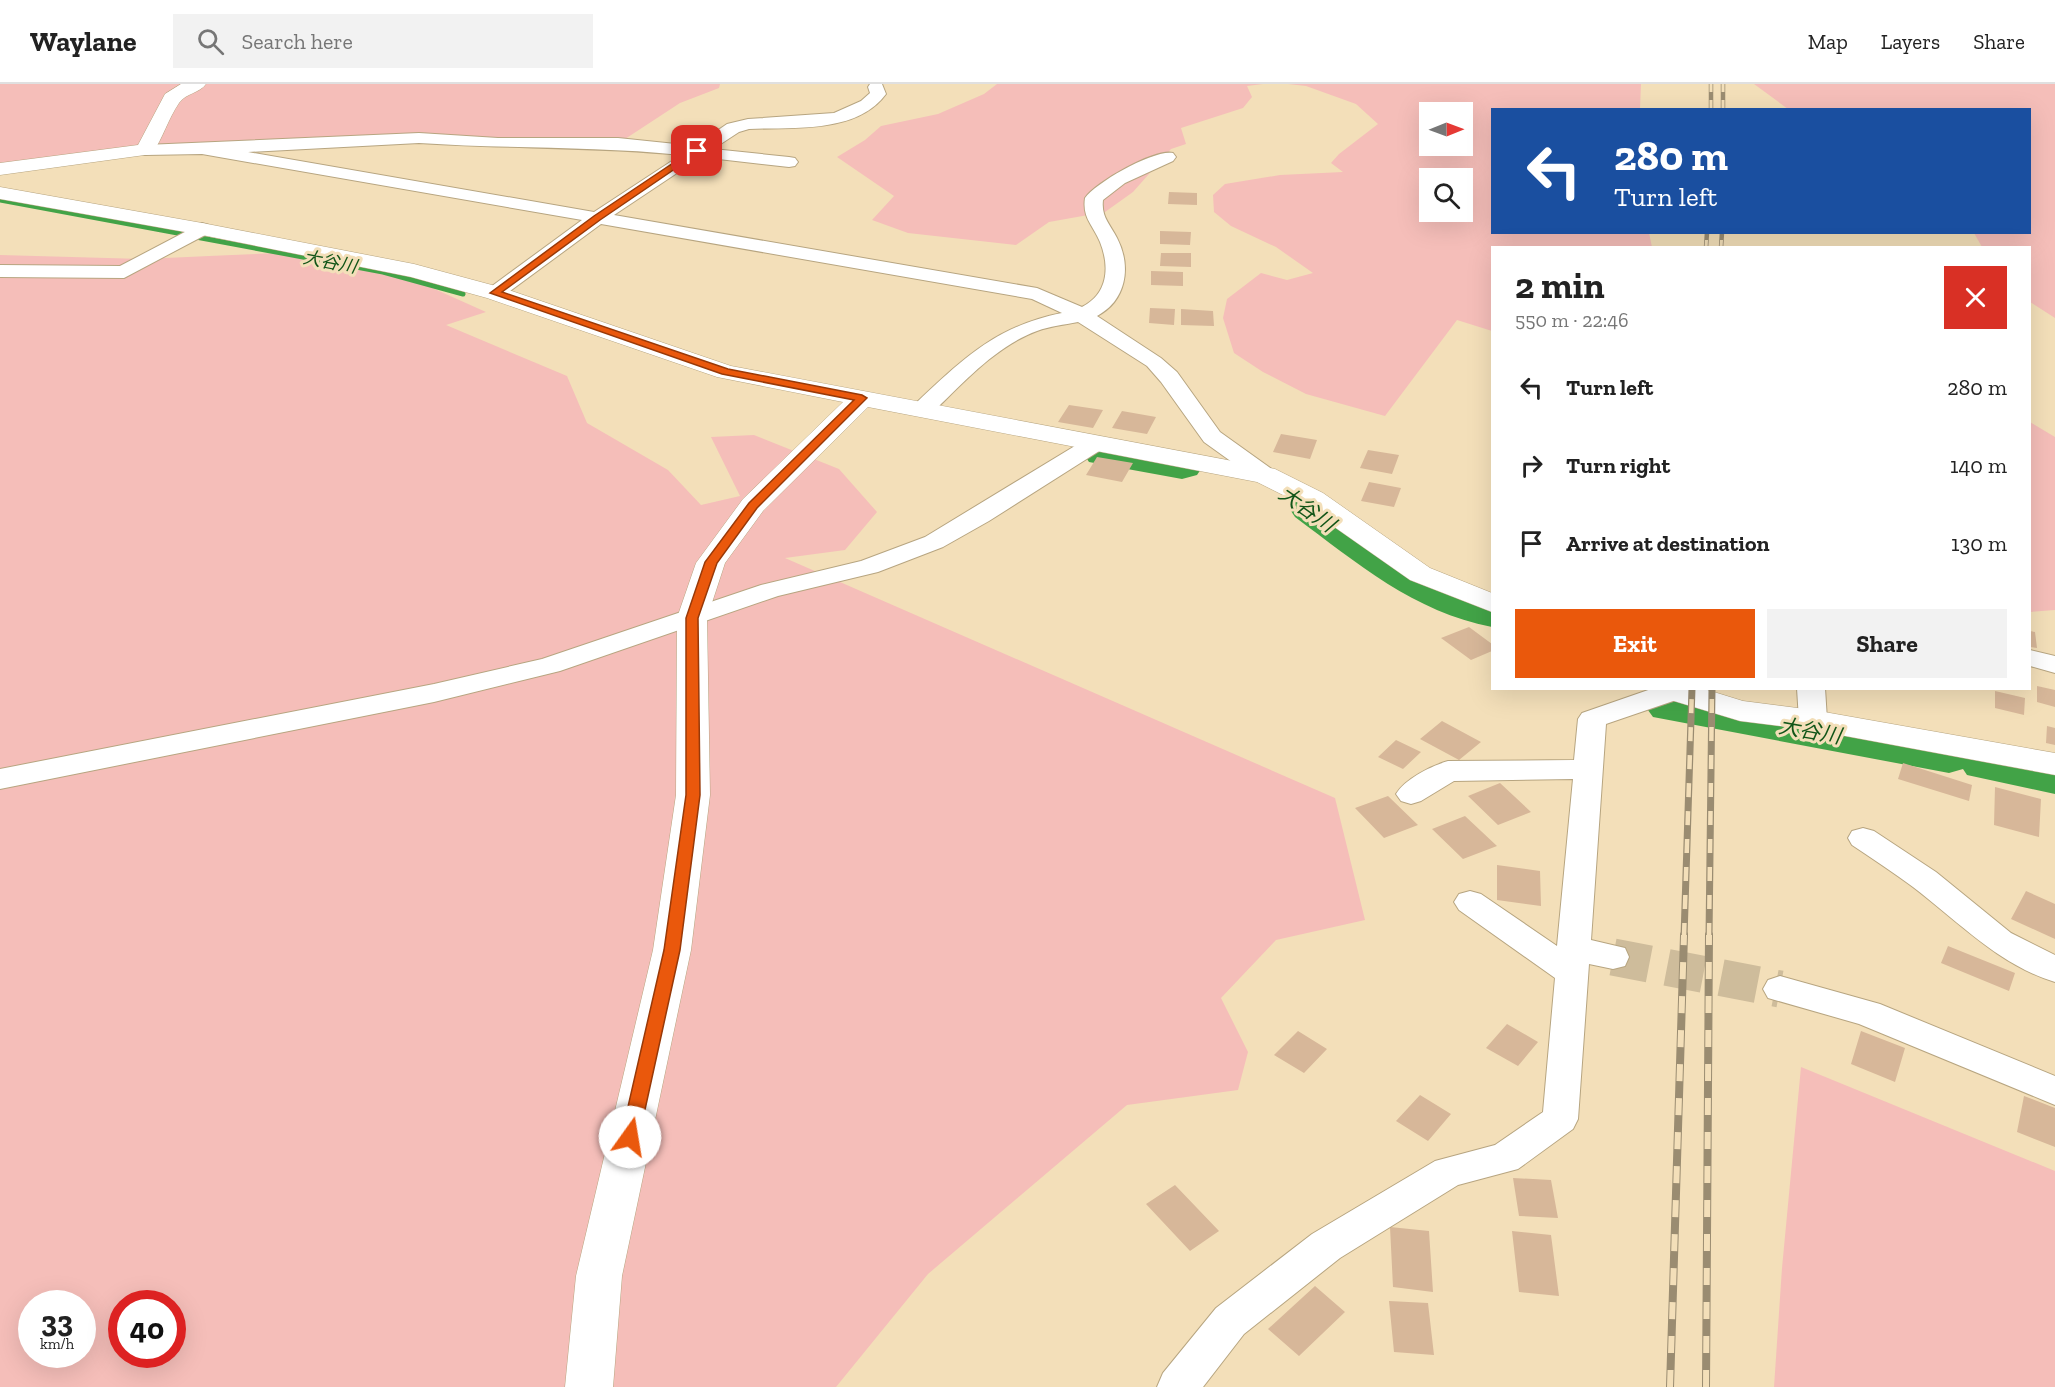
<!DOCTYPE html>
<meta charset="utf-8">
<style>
body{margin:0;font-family:"Zilla Slab","Noto Sans JP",serif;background:#f2f2f2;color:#222;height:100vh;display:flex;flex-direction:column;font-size:22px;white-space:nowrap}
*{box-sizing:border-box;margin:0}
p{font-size:20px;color:#767676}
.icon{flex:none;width:33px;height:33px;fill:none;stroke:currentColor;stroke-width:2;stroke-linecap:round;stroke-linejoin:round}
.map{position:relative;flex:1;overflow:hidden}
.drawer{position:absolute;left:1491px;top:162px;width:540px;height:444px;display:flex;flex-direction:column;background:#fff;border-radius:0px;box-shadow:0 6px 24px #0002}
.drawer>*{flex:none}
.top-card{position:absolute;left:1491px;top:24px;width:540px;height:126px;border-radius:0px;box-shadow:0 6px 24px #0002;background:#1a4fa0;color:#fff;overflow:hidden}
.needle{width:39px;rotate:89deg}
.controls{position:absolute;left:1419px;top:18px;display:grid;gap:12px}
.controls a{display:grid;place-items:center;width:54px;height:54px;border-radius:0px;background:#fff;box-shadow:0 6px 24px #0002;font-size:30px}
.speed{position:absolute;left:18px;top:1206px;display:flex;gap:12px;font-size:30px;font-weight:700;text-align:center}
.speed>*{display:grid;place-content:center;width:78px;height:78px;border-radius:50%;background:#fff;box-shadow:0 6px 24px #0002;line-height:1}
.speed small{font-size:15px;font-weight:400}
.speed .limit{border:9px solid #d22;background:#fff;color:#111}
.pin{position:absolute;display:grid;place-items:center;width:51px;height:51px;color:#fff;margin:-26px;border-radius:12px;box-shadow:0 3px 9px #0006}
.me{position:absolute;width:66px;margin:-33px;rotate:13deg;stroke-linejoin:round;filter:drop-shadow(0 0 4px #0008)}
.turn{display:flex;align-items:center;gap:21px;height:126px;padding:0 24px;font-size:27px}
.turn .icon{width:78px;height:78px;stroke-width:2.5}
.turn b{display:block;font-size:42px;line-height:51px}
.round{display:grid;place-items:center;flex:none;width:63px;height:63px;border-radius:0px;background:#f2f2f2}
.overview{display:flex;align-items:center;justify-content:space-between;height:102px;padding:0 24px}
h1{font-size:36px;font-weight:800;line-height:45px}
.action{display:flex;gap:12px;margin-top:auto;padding:12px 24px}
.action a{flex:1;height:69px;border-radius:0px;background:#ea580c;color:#fff;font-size:24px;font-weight:800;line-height:69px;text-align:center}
.action a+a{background:#f2f2f2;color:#222}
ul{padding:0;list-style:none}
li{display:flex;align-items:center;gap:18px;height:78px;padding:0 24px}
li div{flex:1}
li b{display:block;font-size:22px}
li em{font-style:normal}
header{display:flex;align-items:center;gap:36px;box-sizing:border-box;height:84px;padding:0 30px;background:#fff;border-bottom:2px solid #e0e0e0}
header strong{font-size:28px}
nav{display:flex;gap:33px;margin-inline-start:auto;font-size:21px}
.search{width:420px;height:54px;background:#f2f2f2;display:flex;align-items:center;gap:15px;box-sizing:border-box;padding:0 21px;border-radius:0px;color:#767676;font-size:22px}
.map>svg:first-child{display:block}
.green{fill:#f5beb9;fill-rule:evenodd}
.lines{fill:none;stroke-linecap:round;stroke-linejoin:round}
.stream{stroke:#42a347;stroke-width:5}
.river{fill:#42a347;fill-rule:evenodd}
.building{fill:#d7b799}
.street-tunnel{stroke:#cebc9b;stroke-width:37;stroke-dasharray:37 18;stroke-linecap:butt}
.street-casing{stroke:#b7a580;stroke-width:2}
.secondary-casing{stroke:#b7a580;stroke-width:1}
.street{fill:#fff;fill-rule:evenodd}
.secondary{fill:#fff;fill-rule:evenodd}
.rail-far2-casing{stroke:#9a8c71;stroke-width:4.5}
.rail-far1-casing{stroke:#9a8c71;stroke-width:7}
.rail-casing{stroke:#9a8c71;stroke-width:8}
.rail-far2{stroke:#f3dfb9;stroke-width:3;stroke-dasharray:8;stroke-linecap:butt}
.rail-far1{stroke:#f3dfb9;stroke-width:4.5;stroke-dasharray:14;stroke-linecap:butt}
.rail{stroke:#f3dfb9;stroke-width:6;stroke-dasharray:17;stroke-linecap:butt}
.route{fill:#ea580c;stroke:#983908;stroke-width:1.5}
.labels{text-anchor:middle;stroke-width:6;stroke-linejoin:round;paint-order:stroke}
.far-water-label{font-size:18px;font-style:italic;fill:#125518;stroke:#f3dfb9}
.water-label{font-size:21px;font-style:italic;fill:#125518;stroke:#f3dfb9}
</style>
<header>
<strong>Waylane</strong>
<div class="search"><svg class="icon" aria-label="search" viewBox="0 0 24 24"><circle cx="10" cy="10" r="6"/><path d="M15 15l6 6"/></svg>Search here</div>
<nav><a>Map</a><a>Layers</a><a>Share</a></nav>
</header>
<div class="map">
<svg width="2055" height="1303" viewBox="0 0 2055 1303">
<rect width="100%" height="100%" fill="#f3dfb9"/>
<!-- green -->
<path class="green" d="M 0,0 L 720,0 L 719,4 L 680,19 L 622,57 L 532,56 L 136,65 L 0,80 Z
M 997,0 L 1263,0 L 1247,2 L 1252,13 L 1243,24 L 1181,44 L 1186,60 L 1171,65 L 1133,108 L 1105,128 L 1049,138 L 1016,161 L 908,149 L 872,136 L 894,112 L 837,73 L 865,56 L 881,42 L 938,30 L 984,10 Z
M 1288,0 L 1641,0 L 1640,25 L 1492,26 L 1492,148 L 1649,149 L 1652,163 L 1492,164 L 1492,247 L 1457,236 L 1385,332 L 1306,310 L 1263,288 L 1234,269 L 1223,234 L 1227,215 L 1261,189 L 1287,196 L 1313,189 L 1276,163 L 1231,142 L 1214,128 L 1213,111 L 1225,100 L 1280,91 L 1343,88 L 1331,79 L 1339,70 L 1378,40 L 1356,20 L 1306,2 ZM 1462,28 L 1462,62 L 1430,62 L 1430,28 ZM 1462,94 L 1462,128 L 1430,128 L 1430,94 Z
M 1754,0 L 2055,0 L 2055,234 L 2030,218 L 2030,164 L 1982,163 L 1974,149 L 2030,148 L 2030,26 L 1788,25 Z
M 276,169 L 401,190 L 486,228 L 446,241 L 567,292 L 587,339 L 668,386 L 701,421 L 740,412 L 711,353 L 754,351 L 839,385 L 877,428 L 845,466 L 785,474 L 1335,714 L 1365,836 L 1276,856 L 1221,914 L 1248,968 L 1238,1006 L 1127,1021 L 928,1190 L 836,1303 L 0,1303 L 0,171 L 143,175 ZM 32,1220 L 82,1220 L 82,1270 L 32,1270 ZM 122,1220 L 172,1220 L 172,1270 L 122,1270 Z
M 2030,338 L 2055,353 L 2055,526 L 2030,528 Z
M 1801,983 L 2055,1087 L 2055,1303 L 1774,1303 L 1782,1184 Z"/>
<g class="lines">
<!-- stream -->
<path class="stream" d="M 0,116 L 183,150
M 196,153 L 383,188 L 463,210"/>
<!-- river -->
<path class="river" d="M 1104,356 L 1197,373 L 1203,382 L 1197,391 L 1182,395 L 1089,378 L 1083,369 L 1089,360 Z
M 1311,411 L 1327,415 L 1421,482 L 1450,497 L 1492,513 L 1492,543 C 1414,528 1357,479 1295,433 L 1289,424 L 1295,415 Z
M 1671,606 L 1949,655 L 1968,660 L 1971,665 L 1986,661 L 2055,674 L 2055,710 L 1967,691 L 1963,685 L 1949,689 L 1653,633 L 1645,622 L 1653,611 Z"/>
</g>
<!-- building -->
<path class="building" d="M 1169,108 L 1197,109 L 1197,121 L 1168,120 Z
M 1160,147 L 1191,148 L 1190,161 L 1160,160 Z
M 1161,169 L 1191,169 L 1191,183 L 1160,182 Z
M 1151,187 L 1183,188 L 1183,202 L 1151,201 Z
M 1150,224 L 1175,225 L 1174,241 L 1149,239 Z
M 1181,225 L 1213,227 L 1214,242 L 1181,241 Z
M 1069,321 L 1103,326 L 1093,344 L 1058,338 Z
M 1122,327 L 1156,333 L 1147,350 L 1112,344 Z
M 1281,350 L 1317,356 L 1310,375 L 1273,368 Z
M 1368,366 L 1399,371 L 1392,390 L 1360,384 Z
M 1097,373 L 1133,379 L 1122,398 L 1086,391 Z
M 1369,398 L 1401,404 L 1394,423 L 1361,417 Z
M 1469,543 L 1492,560 L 1492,567 L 1471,576 L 1441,554 Z
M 2030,547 L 2035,548 L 2037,564 L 2030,563 Z
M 2037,602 L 2055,606 L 2055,623 L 2037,618 Z
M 1995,607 L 2025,614 L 2024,631 L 1995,624 Z
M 1442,637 L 1481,658 L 1459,676 L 1420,655 Z
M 2047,642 L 2055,644 L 2055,661 L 2046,659 Z
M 1396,656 L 1421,668 L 1403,685 L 1378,673 Z
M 1903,679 L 1972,701 L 1969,717 L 1898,695 Z
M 1500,699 L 1531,728 L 1498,741 L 1468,712 Z
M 1995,703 L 2041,715 L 2039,753 L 1994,741 Z
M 1388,712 L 1418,741 L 1384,754 L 1355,724 Z
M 1465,732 L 1497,762 L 1463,775 L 1432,745 Z
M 1497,781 L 1540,787 L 1541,822 L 1497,816 Z
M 2026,807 L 2055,820 L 2055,855 L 2011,835 Z
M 1948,862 L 2015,889 L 2009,907 L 1941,879 Z
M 1507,940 L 1538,958 L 1518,982 L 1486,964 Z
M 1298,947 L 1327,965 L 1304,989 L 1274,971 Z
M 1861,947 L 1905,964 L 1895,998 L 1851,980 Z
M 1420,1011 L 1451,1030 L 1428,1057 L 1396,1037 Z
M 2024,1012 L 2055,1024 L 2055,1063 L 2017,1048 Z
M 1513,1094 L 1551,1096 L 1558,1134 L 1519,1132 Z
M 1175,1101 L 1219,1147 L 1190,1167 L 1146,1120 Z
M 1390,1143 L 1429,1147 L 1433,1208 L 1393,1203 Z
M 1512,1147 L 1551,1151 L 1559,1212 L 1519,1208 Z
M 1315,1202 L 1345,1228 L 1299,1272 L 1268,1245 Z
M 1389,1217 L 1428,1219 L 1434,1271 L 1394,1268 Z"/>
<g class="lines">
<!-- street-tunnel -->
<path class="street-tunnel" d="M 1613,873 L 1780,905"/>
<defs>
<path id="street" d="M 870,0 L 882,0 L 886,10 C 857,50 792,43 749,45 L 739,48 L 713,65 L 789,73 L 795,74 L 798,78 L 795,82 L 789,83 L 701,73 L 614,131 L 1037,204 L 1082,223 C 1108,210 1110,183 1100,158 C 1093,141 1082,134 1085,114 C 1096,98 1155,65 1173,69 L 1176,73 L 1173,77 L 1125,99 L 1103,116 C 1101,133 1110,140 1117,154 C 1132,183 1126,217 1097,232 L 1161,274 L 1177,288 L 1220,348 L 1273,386 L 1277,391 L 1273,396 L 1265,398 L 1257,396 L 1204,358 L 1161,298 L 1147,282 L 1078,238 C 1064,241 1050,242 1037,247 C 996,262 963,299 932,329 L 924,331 L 916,329 L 913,324 L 916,319 C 963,275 996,242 1062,229 L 1032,215 L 601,140 L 502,213 L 488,213 L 485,209 L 488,205 L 582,136 L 202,70 L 145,71 L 139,70 L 136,66 L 139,62 L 145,61 L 419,49 L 498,54 L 618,54 L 695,62 L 727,40 L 748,35 L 834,29 L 861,17 L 870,9 L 868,3 ZM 419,59 C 507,65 594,62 681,71 L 594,128 L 248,68 Z
M 202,139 L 209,141 L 211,145 L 209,149 L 124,194 L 0,193 L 0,181 L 120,182 Z
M 1096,352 L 1104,354 L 1107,359 L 1104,364 L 989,437 L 943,463 L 878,488 L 778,512 L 560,587 L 434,618 L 0,705 L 0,685 L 434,600 L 542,575 L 761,501 L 861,477 L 925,453 L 1088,354 Z
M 2030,566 L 2055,572 L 2055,589 L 2030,582 Z
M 1654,604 L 1683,604 L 1686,608 L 1682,614 L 1606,640 L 1591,856 L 1625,864 L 1629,873 L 1625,882 L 1613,885 L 1589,880 L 1578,1035 L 1573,1045 L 1518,1085 L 1458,1101 L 1340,1174 L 1244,1250 L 1203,1303 L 1157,1303 L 1163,1289 L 1216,1224 L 1312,1150 L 1435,1077 L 1495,1061 L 1543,1028 L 1555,894 L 1459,826 L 1454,818 L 1459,810 L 1470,807 L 1481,810 L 1557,862 L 1573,695 L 1454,697 L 1421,717 L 1411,720 L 1401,717 L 1396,710 C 1405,695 1431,682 1448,677 L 1574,676 L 1578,635 L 1582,629 Z
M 1797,604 L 1825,604 L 1827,636 L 1823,642 L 1813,645 L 1803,642 L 1799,636 Z
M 1863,744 L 1874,747 L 1936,788 L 2011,849 L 2055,871 L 2055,898 C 1999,881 1959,838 1913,803 C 1894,789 1873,775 1852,761 L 1848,754 L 1852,747 Z
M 1780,892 L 1880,920 L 2055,992 L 2055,1021 L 1859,940 L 1768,914 L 1763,905 L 1768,896 Z"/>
<path id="secondary" d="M 181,0 L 206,0 C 200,9 186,9 179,19 C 168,35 163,54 152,70 L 0,91 L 0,79 L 138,61 L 165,10 Z
M 0,103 L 202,139 L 414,180 L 503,204 L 731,282 L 1275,385 L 1323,409 L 1430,484 L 1492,509 L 1492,528 L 1410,496 L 1303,421 L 1257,398 L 868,323 L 763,427 L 725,479 L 707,534 L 710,711 L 691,866 L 622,1192 L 613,1303 L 565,1303 L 576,1192 L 653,866 L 676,711 L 677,534 L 696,479 L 743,415 L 843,318 L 717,293 L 487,214 L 411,193 L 202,151 L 0,115 Z
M 1649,604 L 1701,604 L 1743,617 L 1813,626 L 2055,669 L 2055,691 L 1813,646 L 1740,637 L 1654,611 Z"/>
</defs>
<!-- street casing -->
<use href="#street" class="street-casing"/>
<!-- secondary casing -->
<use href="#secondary" class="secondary-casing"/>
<!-- street -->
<use href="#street" class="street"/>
<!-- secondary -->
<use href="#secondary" class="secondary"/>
<defs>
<path id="rail-far2" d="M 1711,0 L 1711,26
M 1723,0 L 1723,26
M 1706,164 L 1707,148
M 1721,164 L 1722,148"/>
<path id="rail-far1" d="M 1684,853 L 1692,604
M 1709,853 L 1712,604"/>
<path id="rail" d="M 1670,1303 L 1684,851
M 1706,1303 L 1709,851"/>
</defs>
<!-- rail-far2 casing -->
<use href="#rail-far2" class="rail-far2-casing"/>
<!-- rail-far1 casing -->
<use href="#rail-far1" class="rail-far1-casing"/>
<!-- rail casing -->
<use href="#rail" class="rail-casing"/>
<!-- rail-far2 -->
<use href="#rail-far2" class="rail-far2"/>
<!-- rail-far1 -->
<use href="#rail-far1" class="rail-far1"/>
<!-- rail -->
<use href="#rail" class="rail"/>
</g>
<!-- route -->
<path class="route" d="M 694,65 L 701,67 L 600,136 L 502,208 L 728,285 L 862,311 L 867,314 L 757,424 L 717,479 L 698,534 L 700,711 L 680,866 L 639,1053 L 636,1058 L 630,1060 L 624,1058 L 621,1053 L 664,866 L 686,711 L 686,534 L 705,478 L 749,419 L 854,316 L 722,290 L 490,209 L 594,132 Z"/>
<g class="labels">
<!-- far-water labels -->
<g class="far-water-label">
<text transform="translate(330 178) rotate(11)" y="6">大谷川</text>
</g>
<!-- water labels -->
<g class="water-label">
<text transform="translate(1307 425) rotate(35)" y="7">大谷川</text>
<text transform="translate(1810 647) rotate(10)" y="7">大谷川</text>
</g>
</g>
</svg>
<div class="controls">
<a><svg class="needle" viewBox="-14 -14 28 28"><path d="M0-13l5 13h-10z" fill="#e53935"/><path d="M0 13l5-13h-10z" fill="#767676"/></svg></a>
<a><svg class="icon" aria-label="search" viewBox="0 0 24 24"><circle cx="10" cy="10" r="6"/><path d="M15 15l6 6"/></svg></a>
</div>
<div class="speed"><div>33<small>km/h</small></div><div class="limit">40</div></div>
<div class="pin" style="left:697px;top:67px;background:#d93025"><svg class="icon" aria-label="arrive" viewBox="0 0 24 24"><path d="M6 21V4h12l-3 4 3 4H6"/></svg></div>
<svg class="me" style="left:630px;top:1053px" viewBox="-20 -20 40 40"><circle r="19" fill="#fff"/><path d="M0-13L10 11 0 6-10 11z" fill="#ea580c"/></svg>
<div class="top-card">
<div class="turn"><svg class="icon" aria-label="left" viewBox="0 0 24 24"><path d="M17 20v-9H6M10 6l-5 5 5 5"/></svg><div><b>280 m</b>Turn left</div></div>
</div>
<section class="drawer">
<div class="overview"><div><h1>2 min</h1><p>550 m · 22:46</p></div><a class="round" style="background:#d93025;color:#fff"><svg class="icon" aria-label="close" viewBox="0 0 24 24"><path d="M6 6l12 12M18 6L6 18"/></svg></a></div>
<ul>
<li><svg class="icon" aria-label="left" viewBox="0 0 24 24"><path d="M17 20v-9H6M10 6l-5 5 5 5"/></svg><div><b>Turn left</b></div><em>280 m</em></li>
<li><svg class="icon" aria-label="right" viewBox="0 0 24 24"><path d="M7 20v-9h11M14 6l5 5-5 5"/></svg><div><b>Turn right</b></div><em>140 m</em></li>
<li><svg class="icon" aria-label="arrive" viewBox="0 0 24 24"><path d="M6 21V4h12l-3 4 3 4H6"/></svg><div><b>Arrive at destination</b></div><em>130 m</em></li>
</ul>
<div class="action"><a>Exit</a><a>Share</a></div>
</section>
</div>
